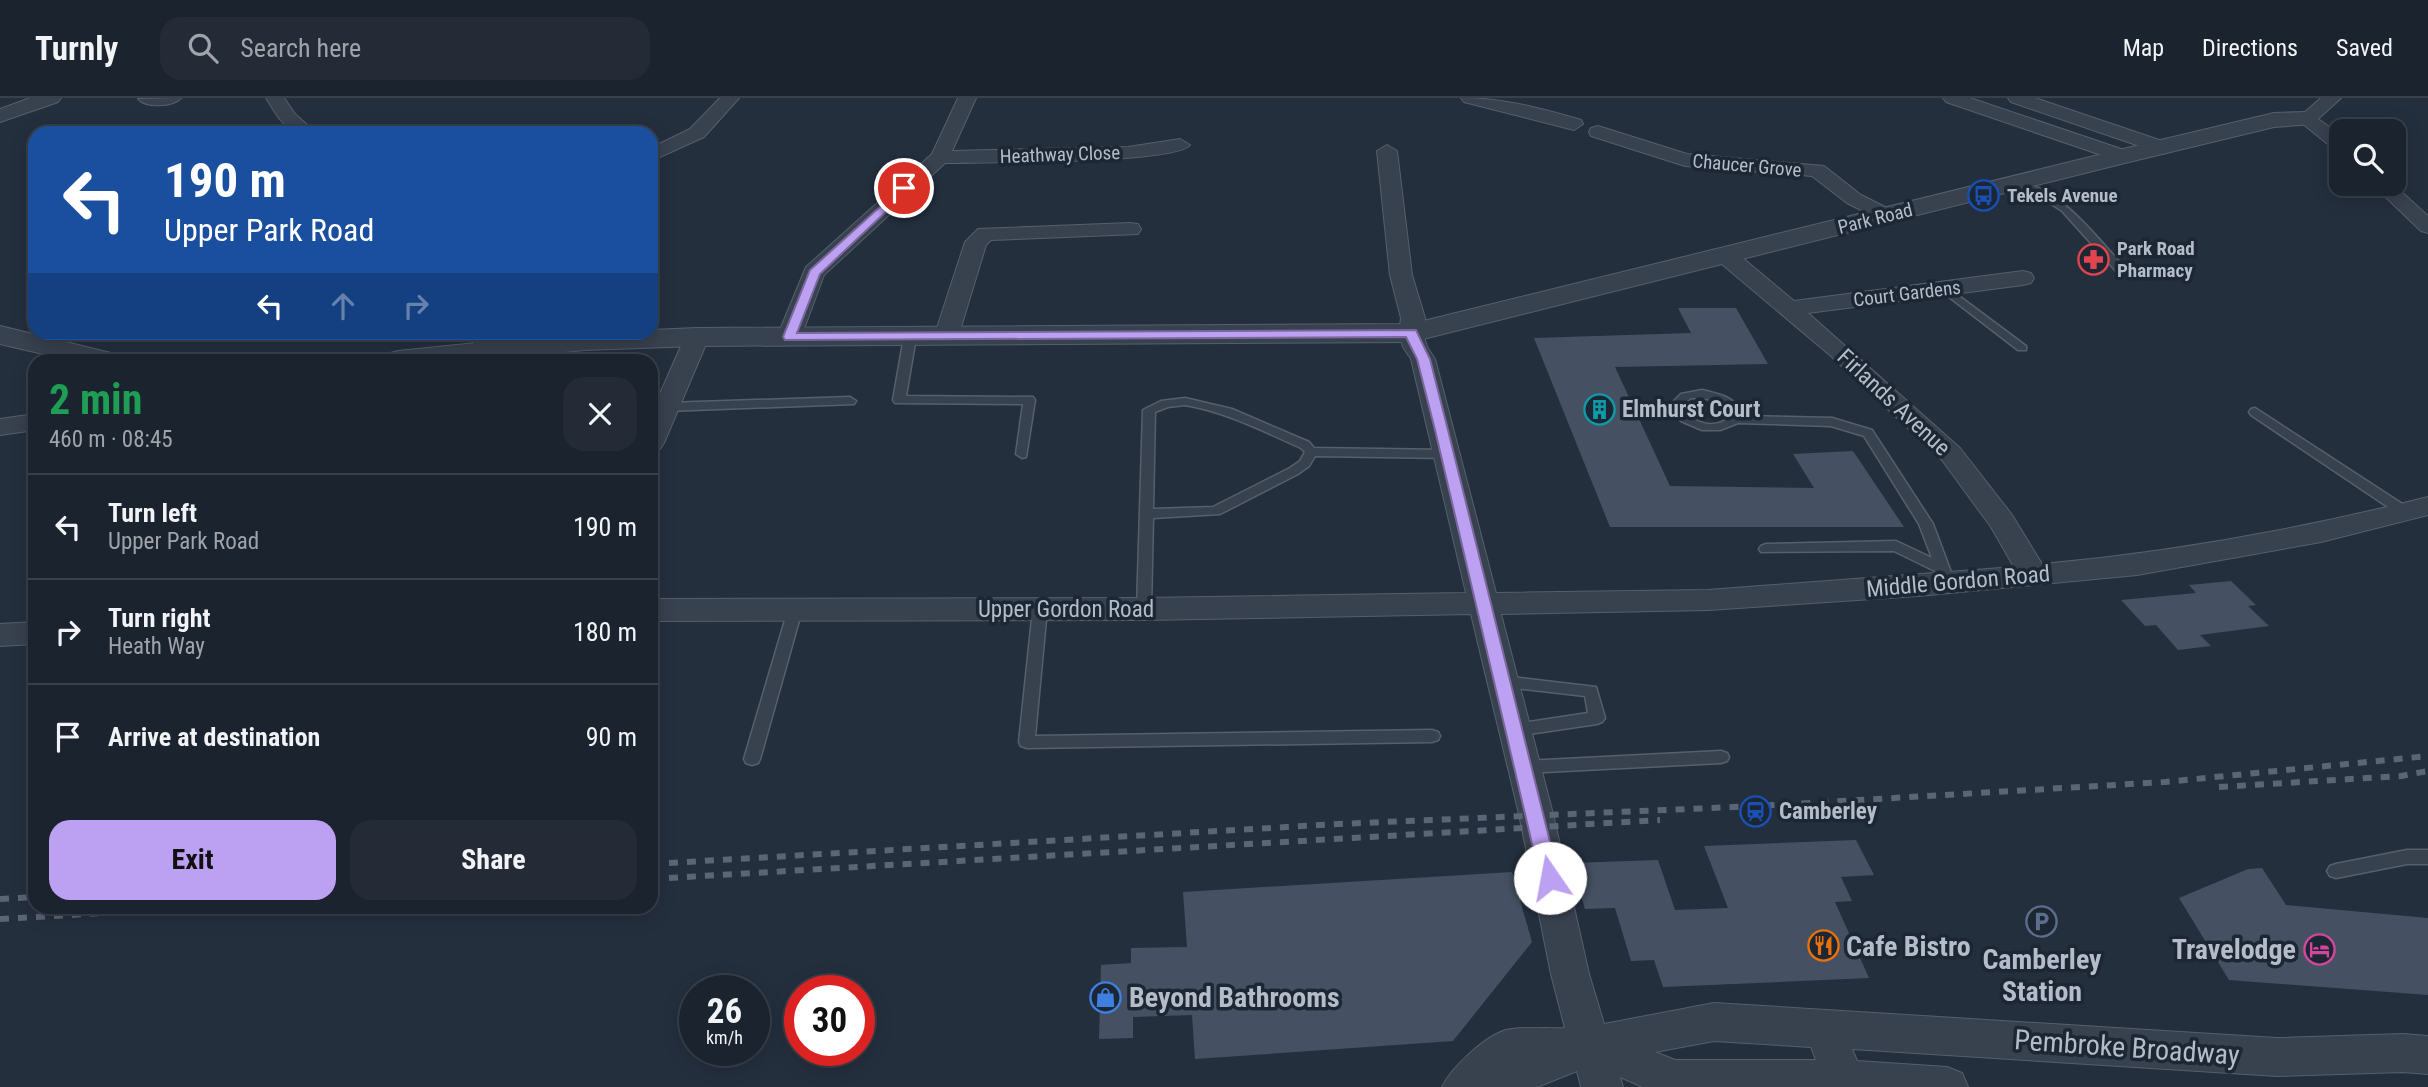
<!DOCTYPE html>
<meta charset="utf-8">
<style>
body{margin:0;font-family:"Roboto Condensed",sans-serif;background:#242b36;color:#f1f3f6;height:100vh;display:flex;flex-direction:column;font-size:26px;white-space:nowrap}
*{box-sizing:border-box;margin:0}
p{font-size:23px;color:#a0a4aa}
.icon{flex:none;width:38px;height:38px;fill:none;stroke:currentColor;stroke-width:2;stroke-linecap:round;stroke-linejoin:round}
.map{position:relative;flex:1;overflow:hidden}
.side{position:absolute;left:28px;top:256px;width:630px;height:560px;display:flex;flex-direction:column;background:#1b232e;border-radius:21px;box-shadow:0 4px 18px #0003,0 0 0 2px #39404a}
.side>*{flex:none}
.banner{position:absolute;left:28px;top:28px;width:630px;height:214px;border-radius:21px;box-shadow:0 4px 18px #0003,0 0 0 2px #39404a;background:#1a4fa0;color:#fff;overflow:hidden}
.buttons{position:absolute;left:2329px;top:21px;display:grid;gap:14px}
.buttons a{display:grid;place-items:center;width:77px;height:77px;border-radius:14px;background:#1b232e;box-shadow:0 4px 18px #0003,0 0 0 2px #39404a;font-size:35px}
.speed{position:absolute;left:679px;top:877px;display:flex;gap:14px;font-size:35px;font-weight:700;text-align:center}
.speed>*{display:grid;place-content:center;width:91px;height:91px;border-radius:50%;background:#1b232e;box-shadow:0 4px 18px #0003,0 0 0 2px #39404a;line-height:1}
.speed small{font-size:18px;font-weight:400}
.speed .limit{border:10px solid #d22;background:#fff;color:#111}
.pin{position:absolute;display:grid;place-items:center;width:60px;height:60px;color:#fff;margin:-30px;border:4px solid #fff;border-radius:50%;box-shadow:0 2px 7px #0007}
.me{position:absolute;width:77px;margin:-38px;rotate:348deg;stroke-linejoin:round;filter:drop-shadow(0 0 5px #0008)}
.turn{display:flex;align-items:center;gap:24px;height:147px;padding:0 21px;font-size:32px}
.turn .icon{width:91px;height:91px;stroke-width:2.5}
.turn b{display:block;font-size:49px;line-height:60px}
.lanes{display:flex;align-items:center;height:66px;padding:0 21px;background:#0003;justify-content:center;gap:35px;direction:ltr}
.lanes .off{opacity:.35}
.round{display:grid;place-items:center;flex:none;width:74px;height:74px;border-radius:21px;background:#242b36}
.overview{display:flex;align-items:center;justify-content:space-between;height:119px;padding:0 21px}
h1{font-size:42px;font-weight:700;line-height:52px;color:#1e9e55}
.primary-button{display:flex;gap:14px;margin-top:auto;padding:14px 21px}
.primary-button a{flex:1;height:80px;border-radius:21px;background:#bca0f2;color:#111;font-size:28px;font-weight:700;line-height:80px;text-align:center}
.primary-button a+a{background:#242b36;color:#f1f3f6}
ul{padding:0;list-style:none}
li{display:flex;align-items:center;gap:21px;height:105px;padding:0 21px;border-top:2px solid #39404a}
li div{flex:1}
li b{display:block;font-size:26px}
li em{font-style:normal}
header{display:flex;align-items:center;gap:42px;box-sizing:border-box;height:98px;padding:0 35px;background:#1b232e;border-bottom:2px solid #39404a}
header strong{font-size:33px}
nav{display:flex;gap:38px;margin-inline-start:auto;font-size:24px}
.search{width:490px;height:63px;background:#242b36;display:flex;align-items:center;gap:18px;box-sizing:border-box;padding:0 24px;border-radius:21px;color:#a0a4aa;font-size:26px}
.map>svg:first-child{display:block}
.building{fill:#455162}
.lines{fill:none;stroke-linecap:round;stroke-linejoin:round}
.service-casing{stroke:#565f6c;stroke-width:3}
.minor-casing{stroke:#565f6c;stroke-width:2}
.tertiary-casing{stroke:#565f6c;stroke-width:2}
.service{fill:#38414e;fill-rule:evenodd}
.minor{fill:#38414e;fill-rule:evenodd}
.tertiary{fill:#38414e;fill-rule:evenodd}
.rail{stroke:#5a6575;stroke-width:6;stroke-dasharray:9 9;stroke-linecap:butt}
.route{fill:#bca0f2;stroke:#7a689d;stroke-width:2}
.labels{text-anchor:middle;stroke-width:7;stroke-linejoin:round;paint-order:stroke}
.far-street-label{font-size:19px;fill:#b4bcc9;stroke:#1d2633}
.far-poi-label{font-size:19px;font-weight:bold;fill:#b4bcc9;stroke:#1d2633;text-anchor:start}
.street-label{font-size:23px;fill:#b4bcc9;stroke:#1d2633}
.poi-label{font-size:23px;font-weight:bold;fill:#b4bcc9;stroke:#1d2633;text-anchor:start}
.near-poi-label{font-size:28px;font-weight:bold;fill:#b4bcc9;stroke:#1d2633;text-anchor:start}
.near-street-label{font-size:28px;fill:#b4bcc9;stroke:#1d2633}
</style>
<header>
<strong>Turnly</strong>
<div class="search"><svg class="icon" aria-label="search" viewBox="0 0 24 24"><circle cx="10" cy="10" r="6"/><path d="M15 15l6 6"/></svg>Search here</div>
<nav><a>Map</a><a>Directions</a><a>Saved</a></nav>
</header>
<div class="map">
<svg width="2428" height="989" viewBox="0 0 2428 989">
<rect width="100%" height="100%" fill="#242f3e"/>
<!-- building -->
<path class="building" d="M 1678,210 L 1736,210 L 1768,266 L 1615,269 L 1670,388 L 1814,390 L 1793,356 L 1853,353 L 1904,429 L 1610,429 L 1534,240 L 1691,235 Z
M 2231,483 L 2256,507 L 2248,508 L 2269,528 L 2200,537 L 2211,548 L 2178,552 L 2156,527 L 2145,528 L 2121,502 L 2196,495 L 2189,487 Z
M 1856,742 L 1874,777 L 1841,779 L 1852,803 L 1835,804 L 1869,880 L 1663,889 L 1654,862 L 1631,863 L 1615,810 L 1585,811 L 1571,765 L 1658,762 L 1675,812 L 1728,810 L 1704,748 Z
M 2262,770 L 2286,807 L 2428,820 L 2428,897 L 2229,882 L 2179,800 L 2248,771 Z
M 1512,774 L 1532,844 L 1453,943 L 1195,961 L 1192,917 L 1133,919 L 1133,940 L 1099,941 L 1101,867 L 1131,865 L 1131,850 L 1187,849 L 1183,794 Z"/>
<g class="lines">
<defs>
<path id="service" d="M 2009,84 C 2054,81 2096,139 2124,169 L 2124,173 L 2116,173 L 2062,113 L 2038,97 L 2009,88 Z
M 1944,187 L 2026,248 L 2026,252 L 2018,252 L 1940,192 L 1940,188 Z
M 910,236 L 916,239 L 906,298 L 1033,299 L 1035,302 L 1026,359 L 1022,360 L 1016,356 L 1023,306 L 895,305 L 893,302 L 904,239 Z
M 1702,292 C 1718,296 1738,299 1742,318 L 1832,320 L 1872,332 L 1933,426 L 1955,485 L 1953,488 L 1943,488 L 1937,474 L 1894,453 L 1761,454 L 1759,451 L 1761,448 L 1766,446 L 1896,443 L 1932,460 L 1919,426 L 1864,338 L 1831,328 L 1738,325 L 1720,332 L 1702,332 L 1681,323 L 1671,306 L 1681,296 ZM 1702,300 L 1717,303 L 1729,312 L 1729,320 C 1713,332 1690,326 1683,306 L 1691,300 Z
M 850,299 L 856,303 L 854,306 L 667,313 L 661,309 L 667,305 Z
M 1185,300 L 1232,311 L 1309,344 L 1314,350 L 1447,352 L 1453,356 L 1447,360 L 1315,358 L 1309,368 L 1298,376 L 1220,416 L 1153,420 L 1151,511 L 1144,516 L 1137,511 L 1143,312 L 1161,303 ZM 1185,307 C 1226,314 1263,333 1301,350 L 1305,354 L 1300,363 L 1290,370 L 1213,409 L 1153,411 L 1155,314 L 1168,309 Z
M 2255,310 L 2410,411 L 2412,414 L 2410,417 L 2400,417 L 2251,317 L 2249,314 L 2251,311 Z
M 1040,506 L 1047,511 L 1035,638 L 1432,632 L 1438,634 L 1440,638 L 1438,642 L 1432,644 L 1027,650 L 1021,648 L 1019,644 L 1033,511 Z
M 795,507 L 802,512 L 760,661 L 758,665 L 752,667 L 746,665 L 744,661 L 788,512 Z
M 1502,578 L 1596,589 L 1605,620 L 1602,624 L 1597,626 L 1515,638 L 1510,636 L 1507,632 L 1510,628 L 1515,626 L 1588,615 L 1585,598 L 1497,588 L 1495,584 L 1497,580 Z
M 1721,653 L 1727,655 L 1729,659 L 1727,663 L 1721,665 L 1525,675 L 1519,673 L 1517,669 L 1519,665 L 1525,663 Z
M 2407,752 L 2428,752 L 2428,766 L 2407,766 L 2336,780 L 2330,778 L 2327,773 L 2330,768 L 2336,766 Z"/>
<path id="minor" d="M 30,0 L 61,0 L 58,4 L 0,24 L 0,11 Z
M 181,0 C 173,9 146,10 138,1 Z
M 266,0 L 284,0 L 295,16 L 316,35 C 285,35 282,25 266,0 Z
M 720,0 L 739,0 L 704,39 L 651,63 L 651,50 L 690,31 Z
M 958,0 L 976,0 L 952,53 L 1128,49 L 1180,41 L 1190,47 C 1175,66 980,64 945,65 L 824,177 L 801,239 L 797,244 L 781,244 L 777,239 L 806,169 L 932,56 Z
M 1461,0 C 1503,0 1540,10 1581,22 L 1583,26 L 1574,32 L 1464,4 Z
M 1943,0 L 1970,0 L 2130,54 L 2133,58 L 2123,64 L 2116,62 L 1946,4 Z
M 2008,0 L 2035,0 L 2171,46 L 2174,50 L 2164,56 L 2157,54 L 2011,4 Z
M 2321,0 L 2341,0 L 2318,21 L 2342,38 L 2342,54 L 2335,52 L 2297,21 Z
M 1598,28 L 1687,56 L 1824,68 L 1861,97 L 1893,113 L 1896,117 L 1893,121 L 1879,121 L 1847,105 L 1812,78 L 1685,68 L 1591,38 L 1589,34 L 1591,30 Z
M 1387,47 L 1397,53 L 1412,177 L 1425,220 L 1423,235 L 1427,249 L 1435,261 L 1496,495 L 1708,492 L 2014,469 L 1991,429 L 1942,362 L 1831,258 L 1717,162 L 1714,157 L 1717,152 L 1733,152 L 1794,203 L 2023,173 L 2031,175 L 2034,180 L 2031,185 L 2023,187 L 1808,215 L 1960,350 L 2012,417 L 2042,466 C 2173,454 2301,431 2428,399 L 2428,417 L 2321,444 L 2137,477 L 1918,498 L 1708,512 L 1501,516 L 1553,716 L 1589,876 L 1604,926 L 1714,905 L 2277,940 L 2403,936 L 2428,938 L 2428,976 L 2403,974 L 2277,978 L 1852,951 L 1857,963 L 1947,969 L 1962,975 L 1968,989 L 1643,989 L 1620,979 L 1623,989 L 1581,989 L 1577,973 L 1537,989 L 1442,989 C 1451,970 1485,938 1506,932 C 1524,928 1547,931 1565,930 L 1551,876 L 1519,716 L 1471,516 L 1144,522 L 651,523 L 651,501 L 1144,500 L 1466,495 L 1411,261 L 1403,249 L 1399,235 L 1401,220 L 1390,177 L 1377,53 ZM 1714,943 L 1811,949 L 1816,962 L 1675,962 L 1655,954 Z
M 2372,86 L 2393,86 L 2428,118 L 2428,135 L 2421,133 Z
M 1130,125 L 1138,126 L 1141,131 L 1138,136 L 991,142 L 986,147 L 958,239 L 954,244 L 938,244 L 934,239 L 965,144 L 978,131 Z
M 697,232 L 705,234 L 709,239 L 664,345 L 660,351 L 651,353 L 651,316 L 685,239 L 689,234 Z
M 476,234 L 500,234 L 492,258 L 483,260 L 474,258 L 471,253 Z
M 35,316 L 35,332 L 0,337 L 0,321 Z
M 35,524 L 35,546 L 0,548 L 0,526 Z"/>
<path id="tertiary" d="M 2306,14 L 2314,16 L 2318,21 L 2314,26 L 2274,29 L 2125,65 L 1411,244 L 697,248 L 585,252 L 481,262 L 383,262 L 387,256 L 398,253 L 582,234 L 651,234 L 651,232 L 697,230 L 1411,226 L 2123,51 L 2274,15 Z
M 0,228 L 115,256 L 119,262 L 69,262 L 0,246 Z"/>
</defs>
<!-- service casing -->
<use href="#service" class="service-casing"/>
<!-- minor casing -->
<use href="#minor" class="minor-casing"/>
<!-- tertiary casing -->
<use href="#tertiary" class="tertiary-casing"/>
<!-- service -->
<use href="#service" class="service"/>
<!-- minor -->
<use href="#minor" class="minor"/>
<!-- tertiary -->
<use href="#tertiary" class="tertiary"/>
<!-- rail -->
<path class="rail" d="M 2219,689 L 2401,678 L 2428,673
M 651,766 L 1338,726 L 1758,708 L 2165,684 L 2428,658
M 651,781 L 1660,722
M 0,801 L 35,799
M 0,821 L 227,808"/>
</g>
<!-- route -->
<path class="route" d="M 904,87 L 908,88 L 908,93 L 820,176 L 797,235 L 1416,232 L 1430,261 L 1448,332 L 1559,780 L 1557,786 L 1550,788 L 1543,786 L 1540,780 L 1435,332 L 1417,261 L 1406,239 L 785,242 L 783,239 L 810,172 Z"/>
<!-- icons -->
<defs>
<symbol id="bus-ring" viewBox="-11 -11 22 22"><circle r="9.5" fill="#1d2633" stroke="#1a4fb4" stroke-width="1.5"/><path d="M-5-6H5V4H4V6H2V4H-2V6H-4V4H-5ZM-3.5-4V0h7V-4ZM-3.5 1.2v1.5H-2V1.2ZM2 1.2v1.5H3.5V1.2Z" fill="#1a4fb4"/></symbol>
<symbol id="pharmacy-ring" viewBox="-11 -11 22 22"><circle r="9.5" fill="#1d2633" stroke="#e0444e" stroke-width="1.5"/><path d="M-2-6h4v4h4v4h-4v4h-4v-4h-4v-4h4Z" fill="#e0444e"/></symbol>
<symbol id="building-ring" viewBox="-11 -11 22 22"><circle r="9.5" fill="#1d2633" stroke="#0f9aa8" stroke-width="1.5"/><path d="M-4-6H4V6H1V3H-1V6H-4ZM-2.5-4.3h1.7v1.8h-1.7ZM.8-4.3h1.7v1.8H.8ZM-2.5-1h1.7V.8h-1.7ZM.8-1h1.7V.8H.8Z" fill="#0f9aa8"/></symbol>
<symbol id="station-ring" viewBox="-11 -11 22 22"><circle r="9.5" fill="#1d2633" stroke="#1a4fb4" stroke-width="1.5"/><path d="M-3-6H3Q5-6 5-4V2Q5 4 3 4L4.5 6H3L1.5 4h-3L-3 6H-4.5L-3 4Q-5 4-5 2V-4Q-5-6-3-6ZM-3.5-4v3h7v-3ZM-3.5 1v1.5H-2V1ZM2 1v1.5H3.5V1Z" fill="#1a4fb4"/></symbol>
<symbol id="parking-ring" viewBox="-11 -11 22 22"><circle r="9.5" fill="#1d2633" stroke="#5c6f8a" stroke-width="1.5"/><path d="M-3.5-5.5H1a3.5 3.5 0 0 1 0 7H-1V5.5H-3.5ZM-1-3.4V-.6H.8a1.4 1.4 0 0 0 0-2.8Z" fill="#5c6f8a"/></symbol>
<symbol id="restaurant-ring" viewBox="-11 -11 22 22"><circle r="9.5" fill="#1d2633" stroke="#e8710a" stroke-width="1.5"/><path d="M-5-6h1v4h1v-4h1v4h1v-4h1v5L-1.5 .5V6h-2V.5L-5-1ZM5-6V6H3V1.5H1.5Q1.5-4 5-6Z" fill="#e8710a"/></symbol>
<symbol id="hotel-ring" viewBox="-11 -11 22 22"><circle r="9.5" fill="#1d2633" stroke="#d1479c" stroke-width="1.5"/><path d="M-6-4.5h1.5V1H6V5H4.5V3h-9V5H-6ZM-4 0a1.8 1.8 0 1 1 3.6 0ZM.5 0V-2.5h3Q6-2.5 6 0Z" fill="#d1479c"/></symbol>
<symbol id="shop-ring" viewBox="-11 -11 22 22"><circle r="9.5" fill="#1d2633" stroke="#3f7fe0" stroke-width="1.5"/><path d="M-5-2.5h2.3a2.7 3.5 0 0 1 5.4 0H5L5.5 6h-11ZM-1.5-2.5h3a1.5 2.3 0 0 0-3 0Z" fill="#3f7fe0"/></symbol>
</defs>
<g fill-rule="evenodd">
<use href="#bus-ring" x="1966" y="80" width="35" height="35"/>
<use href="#pharmacy-ring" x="2076" y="144" width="35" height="35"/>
<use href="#building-ring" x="1582" y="294" width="35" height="35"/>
<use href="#station-ring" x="1738" y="696" width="35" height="35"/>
<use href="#parking-ring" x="2024" y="806" width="35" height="35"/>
<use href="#restaurant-ring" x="1806" y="830" width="35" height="35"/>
<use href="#hotel-ring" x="2302" y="834" width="35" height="35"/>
<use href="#shop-ring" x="1088" y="882" width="35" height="35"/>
</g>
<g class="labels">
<!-- far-street labels -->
<g class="far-street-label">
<text transform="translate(1060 56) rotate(-2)" y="7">Heathway Close</text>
<text transform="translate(1747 67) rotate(5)" y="7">Chaucer Grove</text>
<text transform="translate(1875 120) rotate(-14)" y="7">Park Road</text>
<text transform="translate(1907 195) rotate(-7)" y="7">Court Gardens</text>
</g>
<!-- far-poi labels -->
<g class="far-poi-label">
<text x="2007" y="104">Tekels Avenue</text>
<text x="2117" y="157">Park Road<tspan x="2117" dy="22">Pharmacy</tspan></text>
</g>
<!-- street labels -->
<g class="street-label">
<text transform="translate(1894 304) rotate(43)" y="8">Firlands Avenue</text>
<text transform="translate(1958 483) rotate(-5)" y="8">Middle Gordon Road</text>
<text x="1066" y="519">Upper Gordon Road</text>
</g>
<!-- poi labels -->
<g class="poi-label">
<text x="1622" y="319">Elmhurst Court</text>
<text x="1779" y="721">Camberley</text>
</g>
<!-- near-poi labels -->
<g class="near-poi-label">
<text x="1846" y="858">Cafe Bistro</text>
<text x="2296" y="861" text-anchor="end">Travelodge</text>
<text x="2042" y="871" text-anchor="middle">Camberley<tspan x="2042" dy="32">Station</tspan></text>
<text x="1129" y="909">Beyond Bathrooms</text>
</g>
<!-- near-street labels -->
<g class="near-street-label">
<text transform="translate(2127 949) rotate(4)" y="10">Pembroke Broadway</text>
</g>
</g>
</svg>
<div class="buttons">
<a><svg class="icon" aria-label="search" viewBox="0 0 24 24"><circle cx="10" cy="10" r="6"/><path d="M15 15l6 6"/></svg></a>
</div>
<div class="speed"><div>26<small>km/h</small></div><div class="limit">30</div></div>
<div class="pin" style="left:904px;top:90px;background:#d93025"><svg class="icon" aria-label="arrive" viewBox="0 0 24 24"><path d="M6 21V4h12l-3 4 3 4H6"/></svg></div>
<svg class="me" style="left:1550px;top:780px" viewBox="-20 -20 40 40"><circle r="19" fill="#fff"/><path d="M0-13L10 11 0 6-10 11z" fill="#bca0f2"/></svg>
<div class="banner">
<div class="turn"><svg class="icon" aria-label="left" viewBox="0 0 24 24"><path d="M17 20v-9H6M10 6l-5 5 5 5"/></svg><div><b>190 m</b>Upper Park Road</div></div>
<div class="lanes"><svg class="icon" aria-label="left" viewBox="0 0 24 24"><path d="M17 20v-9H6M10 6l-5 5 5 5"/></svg><svg class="icon off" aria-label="ahead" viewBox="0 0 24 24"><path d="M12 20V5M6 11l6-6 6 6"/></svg><svg class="icon off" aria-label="right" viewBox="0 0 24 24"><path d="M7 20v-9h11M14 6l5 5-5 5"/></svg></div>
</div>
<section class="side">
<div class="overview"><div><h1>2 min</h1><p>460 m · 08:45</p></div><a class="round"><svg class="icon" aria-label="close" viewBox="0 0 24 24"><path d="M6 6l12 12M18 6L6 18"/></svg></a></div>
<ul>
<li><svg class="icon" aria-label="left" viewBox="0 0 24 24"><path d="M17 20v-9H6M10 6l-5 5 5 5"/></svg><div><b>Turn left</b><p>Upper Park Road</p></div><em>190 m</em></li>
<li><svg class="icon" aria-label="right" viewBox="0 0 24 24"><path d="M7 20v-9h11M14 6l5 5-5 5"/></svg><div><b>Turn right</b><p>Heath Way</p></div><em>180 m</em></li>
<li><svg class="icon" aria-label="arrive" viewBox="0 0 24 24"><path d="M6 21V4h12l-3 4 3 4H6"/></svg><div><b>Arrive at destination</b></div><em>90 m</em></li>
</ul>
<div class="primary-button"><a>Exit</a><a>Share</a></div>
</section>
</div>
